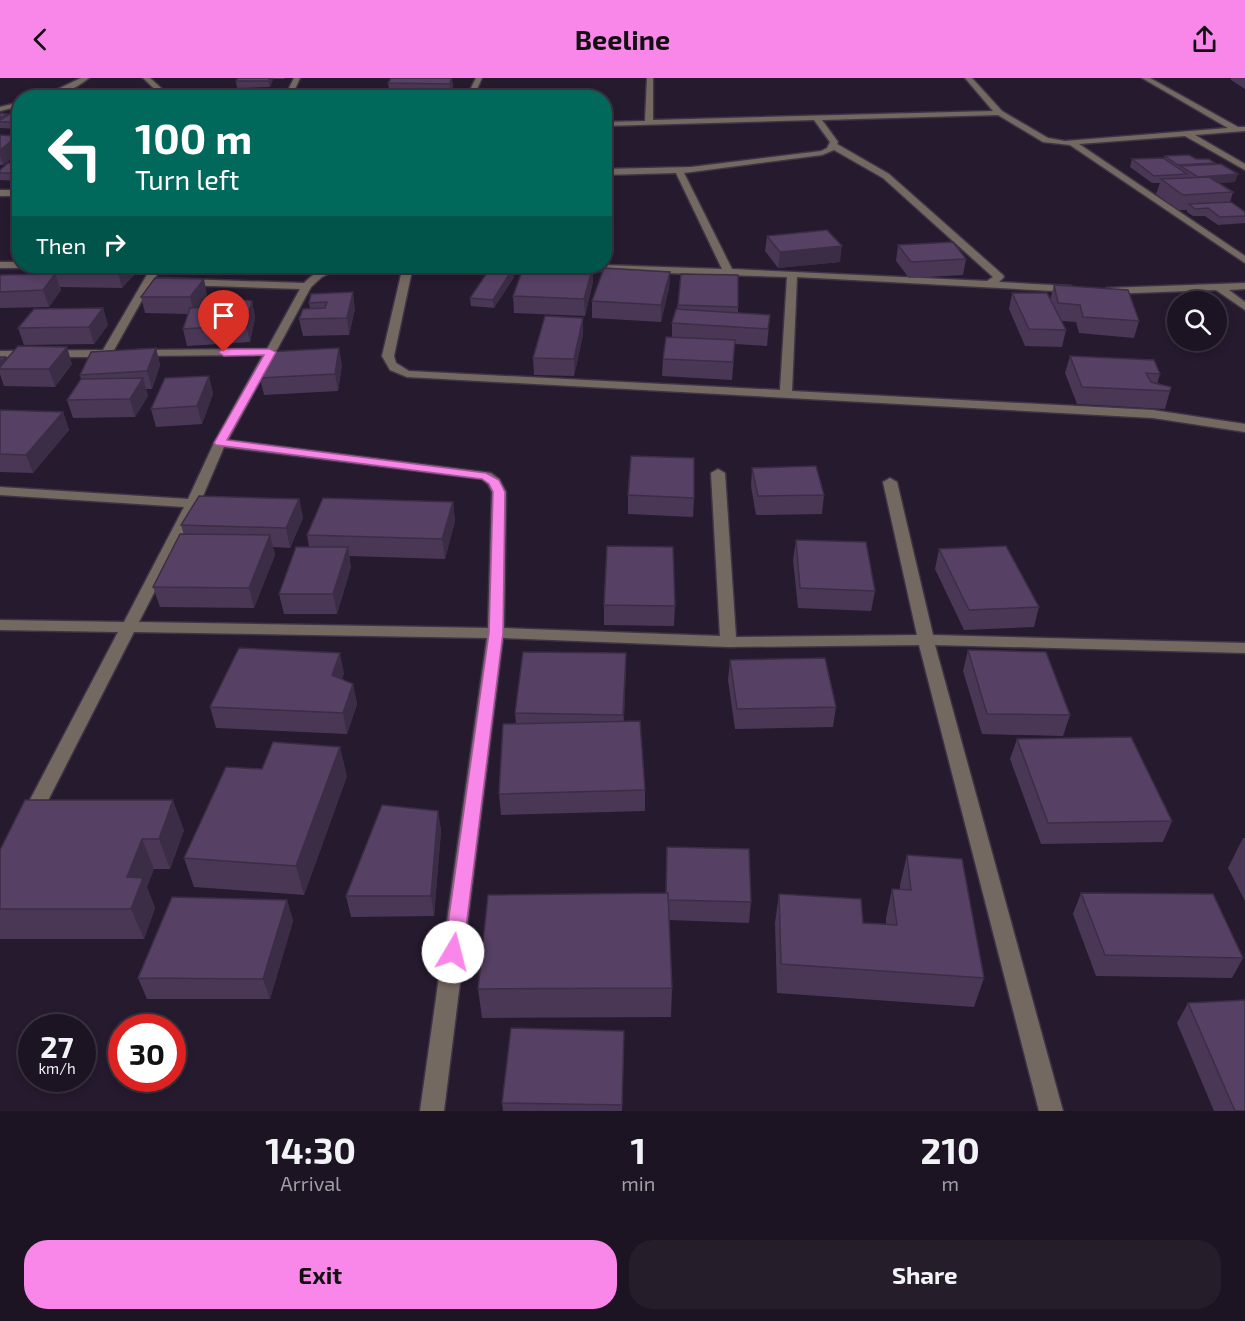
<!DOCTYPE html>
<style>
body{margin:0;font-family:"Exo 2",sans-serif;background:#251d2a;color:#f1f3f6;height:100vh;display:flex;flex-direction:column;font-size:22px;white-space:nowrap}
*{box-sizing:border-box;margin:0}
p{font-size:20px;color:#a09ea5}
.icon{flex:none;width:33px;height:33px;fill:none;stroke:currentColor;stroke-width:2;stroke-linecap:round;stroke-linejoin:round}
.map{position:relative;height:1033px;overflow:hidden}
.details{display:flex;flex-direction:column;background:#1c1422;flex:1}
.details>*{flex:none}
.banner{position:absolute;left:12px;top:12px;width:600px;height:183px;border-radius:24px;box-shadow:0 3px 9px #0003,0 0 0 2px #3a3340;background:#00695c;color:#fff;overflow:hidden}
.buttons{position:absolute;left:1167px;top:213px;display:grid;gap:12px}
.buttons a{display:grid;place-items:center;width:60px;height:60px;border-radius:50%;background:#1c1422;box-shadow:0 3px 9px #0003,0 0 0 2px #3a3340;font-size:30px}
.speed{position:absolute;left:18px;top:936px;display:flex;gap:12px;font-size:30px;font-weight:700;text-align:center}
.speed>*{display:grid;place-content:center;width:78px;height:78px;border-radius:50%;background:#1c1422;box-shadow:0 3px 9px #0003,0 0 0 2px #3a3340;line-height:1}
.speed small{font-size:15px;font-weight:400}
.speed .limit{border:9px solid #d22;background:#fff;color:#111}
.pin{position:absolute;display:grid;place-items:center;width:51px;height:51px;color:#fff;margin:-62px -26px;border-radius:50% 50% 50% 0;rotate:-45deg;box-shadow:0 0 6px #0007}
.pin .icon{rotate:45deg}
.me{position:absolute;width:66px;margin:-33px;rotate:8deg;stroke-linejoin:round;filter:drop-shadow(0 0 4px #0008)}
.turn{display:flex;align-items:center;gap:21px;height:126px;padding:0 24px;font-size:27px}
.turn .icon{width:78px;height:78px;stroke-width:2.5}
.turn b{display:block;font-size:42px;line-height:51px}
.then{display:flex;align-items:center;height:57px;padding:0 24px;background:#0003;gap:12px;font-size:22px}
.eta{display:flex;justify-content:space-evenly;align-items:center;height:102px;text-align:center}
.eta b{font-size:36px;font-weight:700;line-height:42px}
.action{display:flex;gap:12px;margin-top:auto;padding:12px 24px}
.action a{flex:1;height:69px;border-radius:24px;background:#f987e9;color:#111;font-size:24px;font-weight:700;line-height:69px;text-align:center}
.action a+a{background:#251d2a;color:#f1f3f6}
header{display:flex;justify-content:space-between;align-items:center;height:78px;padding:0 24px;background:#f987e9;color:#111;font-size:27px;font-weight:700}
.map>svg:first-child{display:block}
.lines{fill:none;stroke-linecap:round;stroke-linejoin:round}
.street-casing{stroke:#3f3447;stroke-width:3}
.street{fill:#746961;fill-rule:evenodd}
.wall{fill:#4a3756}
.shaded-wall{fill:#3c2d46}
.building{fill:#564064;stroke:#3c2d46;stroke-width:1.5}
.route{fill:#f987e9;stroke:#a25897;stroke-width:1.5}
</style>
<header><svg class="icon" aria-label="back" viewBox="0 0 24 24"><path d="M15 5l-7 7 7 7"/></svg>Beeline<svg class="icon" aria-label="share" viewBox="0 0 24 24"><path d="M12 15V3M7 8l5-5 5 5M5 13v7h14v-7"/></svg></header>
<div class="map">
<svg width="1245" height="1033" viewBox="0 0 1245 1033">
<rect width="100%" height="100%" fill="#261a2e"/>
<g class="lines">
<defs>
<path id="street" d="M 81,0 L 89,0 C 75,11 57,20 39,20 Z
M 143,0 L 150,0 L 172,20 L 164,20 Z
M 294,0 L 300,0 L 291,20 L 284,20 Z
M 476,0 L 482,0 L 473,20 L 466,20 Z
M 647,0 L 653,0 L 653,42 L 993,33 L 965,0 L 972,0 L 1002,33 L 1048,60 L 1065,63 L 1228,50 L 1142,0 L 1150,0 L 1238,49 L 1245,49 L 1245,53 L 1195,57 L 1245,86 L 1245,92 L 1185,58 L 1079,66 L 1245,178 L 1245,185 L 1070,67 L 1043,64 L 998,37 L 822,42 L 838,64 L 837,66 L 889,96 L 1003,197 L 1004,199 L 999,204 L 1071,208 L 1076,211 L 1071,214 L 797,199 L 792,313 L 1153,332 L 1245,346 L 1245,354 L 1153,340 L 407,299 L 390,292 L 382,278 L 403,188 L 413,188 L 394,278 L 396,285 L 409,293 L 780,312 L 787,199 L 574,192 L 569,189 L 604,187 L 722,191 L 676,95 L 604,97 L 604,91 L 691,89 L 821,73 L 827,70 L 830,64 L 814,42 L 604,48 L 604,44 L 645,43 ZM 834,72 L 883,100 L 993,199 L 987,203 L 732,191 L 684,95 L 822,77 Z
M 20,24 L 20,28 L 0,33 L 0,29 Z
M 0,112 L 20,112 L 20,118 L 0,118 Z
M 0,184 L 20,184 L 20,188 L 25,188 L 20,190 L 0,190 Z
M 140,188 C 147,187 153,188 158,194 L 155,200 L 304,205 C 316,193 327,188 344,188 L 322,199 L 311,209 L 228,362 L 491,395 L 499,401 L 506,414 L 504,550 L 720,558 L 711,395 L 718,391 L 725,395 L 736,559 L 917,557 L 883,404 L 890,400 L 897,404 L 933,557 L 1245,565 L 1245,575 L 935,567 L 1063,1033 L 1039,1033 L 919,567 L 728,569 L 503,560 L 444,1033 L 420,1033 L 487,560 L 134,554 L 37,744 L 30,746 L 23,744 L 21,739 L 118,554 L 0,552 L 0,542 L 124,544 L 184,429 L 0,417 L 0,409 L 188,421 L 214,365 L 263,277 L 138,278 L 132,275 L 138,272 L 267,271 L 300,211 L 151,206 L 114,272 L 117,275 L 115,277 L 106,279 L 0,279 L 0,273 L 103,272 L 148,195 ZM 224,369 L 482,401 L 488,406 L 492,414 L 488,550 L 139,544 L 200,425 Z
M 513,188 L 549,188 C 541,193 521,193 513,188 Z
M 1245,205 L 1245,211 L 1229,212 L 1245,224 L 1245,232 L 1216,212 L 1107,216 L 1102,213 L 1107,210 Z"/>
</defs>
<!-- street casing -->
<use href="#street" class="street-casing"/>
<!-- street -->
<use href="#street" class="street"/>
</g>
<!-- wall -->
<path class="wall" d="M 238,0 L 285,0 L 284,1 L 273,1 L 270,9 L 237,10 L 236,3 Z
M 391,0 L 452,0 L 453,10 L 451,18 L 419,18 L 418,20 L 371,20 L 371,18 L 389,12 L 388,5 Z
M 1231,0 L 1245,0 L 1245,11 L 1231,2 Z
M 270,12 L 271,18 L 271,20 L 220,20 L 219,17 Z
M 0,35 L 7,38 L 20,36 L 20,51 L 0,50 Z
M 0,57 L 18,58 L 20,62 L 20,74 L 12,80 L 20,76 L 20,103 L 0,102 L 0,92 L 12,85 L 11,81 L 3,87 L 0,87 Z
M 1165,78 L 1196,81 L 1215,85 L 1215,86 L 1235,104 L 1219,105 L 1233,114 L 1230,124 L 1245,134 L 1245,145 L 1218,147 L 1205,138 L 1193,138 L 1187,134 L 1187,132 L 1179,132 L 1156,116 L 1160,105 L 1152,105 L 1130,89 L 1132,81 L 1164,81 Z
M 767,158 L 840,184 L 778,190 L 765,173 Z
M 898,167 L 966,181 L 963,197 L 909,200 L 896,183 Z
M 55,188 L 133,188 L 135,196 L 122,210 L 60,209 L 61,212 L 49,229 L 0,230 L 0,197 L 50,196 L 49,193 Z
M 593,188 L 593,204 L 585,238 L 514,235 L 513,218 Z
M 670,194 L 669,210 L 661,244 L 592,240 L 592,223 Z
M 681,196 L 738,229 L 738,235 L 770,237 L 767,268 L 735,266 L 732,302 L 662,298 L 663,281 L 672,259 L 672,245 L 677,231 Z
M 514,199 L 494,230 L 471,228 L 470,220 Z
M 1054,207 L 1139,243 L 1134,260 L 1079,255 L 1076,244 L 1062,243 L 1066,252 L 1062,269 L 1025,268 L 1009,231 L 1012,215 L 1050,222 Z
M 311,216 L 355,231 L 349,257 L 303,258 L 299,241 L 310,230 L 309,225 Z
M 207,217 L 199,229 L 252,223 L 255,240 L 250,264 L 187,268 L 183,251 L 188,236 L 145,235 L 141,219 Z
M 103,230 L 108,247 L 94,266 L 24,267 L 18,250 Z
M 583,257 L 574,298 L 534,297 L 533,280 Z
M 156,270 L 160,287 L 152,311 L 146,311 L 148,318 L 135,339 L 73,340 L 67,322 L 81,301 L 80,297 Z
M 1070,278 L 1160,296 L 1157,306 L 1170,313 L 1165,331 L 1077,326 L 1065,295 Z
M 0,279 L 6,282 L 72,286 L 55,309 L 4,308 L 0,296 Z
M 342,287 L 338,313 L 264,317 L 260,300 Z
M 209,298 L 213,316 L 202,346 L 156,349 L 151,331 Z
M 0,332 L 63,334 L 69,352 L 33,395 L 0,394 Z
M 752,390 L 824,417 L 822,436 L 756,437 L 751,408 Z
M 628,417 L 694,420 L 693,439 L 628,436 Z
M 299,421 L 303,440 L 290,470 L 273,469 L 275,477 L 254,530 L 160,529 L 153,509 L 184,457 L 181,447 Z
M 453,424 L 455,443 L 445,481 L 349,478 L 351,489 L 337,536 L 284,536 L 279,516 L 309,469 L 307,457 Z
M 796,462 L 875,513 L 871,533 L 798,530 L 793,482 Z
M 939,471 L 1039,529 L 1034,549 L 964,552 L 935,491 Z
M 604,527 L 675,528 L 674,548 L 604,547 Z
M 968,572 L 1070,637 L 1063,658 L 982,656 L 963,593 Z
M 626,575 L 624,643 L 645,712 L 645,733 L 501,737 L 499,716 L 516,646 L 515,635 Z
M 730,582 L 836,629 L 833,649 L 735,651 L 728,602 Z
M 344,595 L 342,601 L 353,606 L 357,626 L 347,656 L 216,650 L 210,629 Z
M 1017,661 L 1172,743 L 1163,764 L 1041,766 L 1010,681 Z
M 262,691 L 347,698 L 304,817 L 194,809 L 184,780 Z
M 438,733 L 441,753 L 434,838 L 351,839 L 346,818 Z
M 184,752 L 170,791 L 154,791 L 147,809 L 155,830 L 144,861 L 0,861 L 0,772 Z
M 1243,760 L 1245,760 L 1245,823 L 1228,790 Z
M 907,777 L 984,900 L 974,929 L 777,915 L 775,845 L 779,816 L 863,845 L 886,846 L 886,840 L 892,811 L 900,811 L 900,807 Z
M 1081,815 L 1243,880 L 1232,900 L 1096,898 L 1073,836 Z
M 488,817 L 751,824 L 749,845 L 669,842 L 672,910 L 671,939 L 482,940 L 478,911 Z
M 287,822 L 293,843 L 270,921 L 147,921 L 138,900 Z
M 1188,925 L 1245,1033 L 1214,1033 L 1177,945 Z
M 624,953 L 622,1033 L 503,1033 L 502,1025 Z"/>
<!-- shaded-wall -->
<path class="shaded-wall" d="M 270,0 L 273,0 L 273,2 L 270,9 L 268,3 Z
M 451,0 L 453,10 L 451,18 L 450,6 Z
M 270,12 L 271,18 L 271,20 L 268,20 L 268,16 Z
M 18,58 L 20,62 L 20,74 L 3,87 L 0,78 L 0,72 Z
M 1238,96 L 1235,104 L 1195,107 L 1198,99 Z
M 842,168 L 840,184 L 778,190 L 780,174 Z
M 124,188 L 133,188 L 135,196 L 122,210 L 118,194 Z
M 593,188 L 593,204 L 585,238 L 584,221 Z
M 513,190 L 514,199 L 494,230 L 493,222 Z
M 670,194 L 669,210 L 661,244 L 661,227 Z
M 55,196 L 61,212 L 49,229 L 43,212 Z
M 204,201 L 207,217 L 194,236 L 190,219 Z
M 353,214 L 355,231 L 349,257 L 347,240 Z
M 252,223 L 255,240 L 250,264 L 246,247 Z
M 103,230 L 108,247 L 94,266 L 89,249 Z
M 583,240 L 583,257 L 574,298 L 574,281 Z
M 67,269 L 72,286 L 55,309 L 49,291 Z
M 156,270 L 160,287 L 152,311 L 147,293 Z
M 339,270 L 342,287 L 338,313 L 335,296 Z
M 5,279 L 8,288 L 0,291 L 0,284 Z
M 209,298 L 213,316 L 202,346 L 197,328 Z
M 143,300 L 148,318 L 135,339 L 130,321 Z
M 63,334 L 69,352 L 33,395 L 26,377 Z
M 299,421 L 303,440 L 290,470 L 286,450 Z
M 453,424 L 455,443 L 445,481 L 442,461 Z
M 270,457 L 275,477 L 254,530 L 249,510 Z
M 348,469 L 351,489 L 337,536 L 333,516 Z
M 340,575 L 344,595 L 336,618 L 332,597 Z
M 626,575 L 626,595 L 623,657 L 623,637 Z
M 353,606 L 357,626 L 347,656 L 343,635 Z
M 340,669 L 347,698 L 304,817 L 296,788 Z
M 173,722 L 184,752 L 170,791 L 159,761 Z
M 438,733 L 441,753 L 434,838 L 431,818 Z
M 142,761 L 154,791 L 147,809 L 155,830 L 144,861 L 131,831 L 127,799 Z
M 287,822 L 293,843 L 270,921 L 263,901 Z
M 624,953 L 624,973 L 622,1033 L 622,1027 Z"/>
<!-- building -->
<path class="building" d="M 238,0 L 270,0 L 268,3 L 236,3 Z
M 391,0 L 451,0 L 450,6 L 388,5 Z
M 222,12 L 270,12 L 268,16 L 219,17 Z
M 374,12 L 418,12 L 415,18 L 371,18 Z
M 499,16 L 525,16 L 525,20 L 490,20 L 499,19 Z
M 0,35 L 7,36 L 0,40 Z
M 10,36 L 20,36 L 20,44 L 0,44 L 0,42 Z
M 0,57 L 18,58 L 0,72 Z
M 20,76 L 20,81 L 11,81 Z
M 1189,77 L 1196,81 L 1209,81 L 1215,85 L 1178,87 L 1165,78 Z
M 1163,80 L 1187,96 L 1154,98 L 1132,81 Z
M 8,85 L 20,85 L 20,95 L 0,95 L 0,92 Z
M 1221,86 L 1238,96 L 1198,99 L 1180,88 Z
M 1209,99 L 1233,114 L 1183,117 L 1161,101 Z
M 1231,124 L 1245,134 L 1245,138 L 1220,139 L 1208,130 L 1195,131 L 1189,126 Z
M 827,152 L 842,168 L 780,174 L 767,158 Z
M 953,164 L 966,181 L 911,184 L 898,167 Z
M 55,188 L 124,188 L 118,194 L 49,193 Z
M 524,188 L 593,188 L 584,221 L 513,218 Z
M 491,189 L 513,190 L 493,222 L 470,220 Z
M 604,190 L 670,194 L 661,227 L 592,223 Z
M 55,196 L 43,212 L 0,214 L 0,197 Z
M 681,196 L 738,197 L 738,229 L 678,227 Z
M 155,200 L 204,201 L 190,219 L 141,219 Z
M 1054,207 L 1128,212 L 1139,243 L 1083,239 L 1080,227 L 1058,225 Z
M 353,214 L 347,240 L 299,241 L 303,231 L 325,230 L 327,224 L 309,225 L 311,216 Z
M 1012,215 L 1047,215 L 1066,252 L 1029,251 Z
M 217,218 L 252,223 L 246,247 L 183,251 L 190,230 L 204,229 Z
M 103,230 L 89,249 L 18,250 L 34,231 Z
M 676,231 L 770,237 L 768,251 L 672,245 Z
M 545,238 L 583,240 L 574,281 L 533,280 Z
M 666,259 L 735,262 L 733,284 L 663,281 Z
M 18,268 L 67,269 L 49,291 L 0,291 L 0,289 Z
M 156,270 L 147,293 L 80,297 L 91,274 Z
M 339,270 L 335,296 L 260,300 L 266,274 Z
M 1070,278 L 1154,282 L 1160,296 L 1146,295 L 1151,304 L 1171,309 L 1170,313 L 1082,309 Z
M 0,279 L 5,279 L 0,284 Z
M 209,298 L 197,328 L 151,331 L 165,300 Z
M 143,300 L 130,321 L 67,322 L 81,301 Z
M 0,332 L 63,334 L 26,377 L 0,376 Z
M 631,378 L 694,380 L 694,420 L 628,417 Z
M 816,388 L 824,417 L 758,418 L 752,390 Z
M 199,418 L 299,421 L 286,450 L 181,447 Z
M 323,420 L 453,424 L 442,461 L 307,457 Z
M 180,456 L 270,457 L 249,510 L 153,509 Z
M 796,462 L 866,464 L 875,513 L 800,510 Z
M 607,468 L 673,469 L 675,528 L 604,527 Z
M 1006,468 L 1039,529 L 969,532 L 939,471 Z
M 296,469 L 348,469 L 333,516 L 279,516 Z
M 239,570 L 340,575 L 332,597 L 353,606 L 343,635 L 210,629 Z
M 968,572 L 1046,574 L 1070,637 L 987,636 Z
M 523,574 L 626,575 L 623,637 L 515,635 Z
M 825,580 L 836,629 L 737,631 L 730,582 Z
M 640,643 L 645,712 L 499,716 L 503,646 Z
M 1131,659 L 1172,743 L 1048,745 L 1017,661 Z
M 273,664 L 340,669 L 296,788 L 184,780 L 226,689 L 262,691 Z
M 25,722 L 173,722 L 159,761 L 142,761 L 127,799 L 143,800 L 131,831 L 0,831 L 0,772 Z
M 382,727 L 438,733 L 431,818 L 346,818 Z
M 667,769 L 749,771 L 751,824 L 668,822 L 668,815 L 666,815 Z
M 907,777 L 962,781 L 984,900 L 781,886 L 779,816 L 861,821 L 863,845 L 897,847 L 892,811 L 911,812 Z
M 668,815 L 672,910 L 478,911 L 488,817 Z
M 1081,815 L 1213,816 L 1243,880 L 1105,877 Z
M 172,819 L 287,822 L 263,901 L 138,900 Z
M 1245,922 L 1245,1033 L 1235,1033 L 1188,925 Z
M 511,950 L 624,953 L 622,1027 L 502,1025 Z"/>
<!-- route -->
<path class="route" d="M 270,271 L 276,274 L 227,362 L 486,395 L 499,402 L 505,414 L 503,555 L 463,874 L 460,879 L 453,882 L 447,879 L 444,874 L 489,555 L 493,414 L 489,406 L 482,401 L 216,367 L 214,365 L 264,277 L 224,278 L 218,274 L 224,271 Z"/>
</svg>
<div class="buttons">
<a><svg class="icon" aria-label="search" viewBox="0 0 24 24"><circle cx="10" cy="10" r="6"/><path d="M15 15l6 6"/></svg></a>
</div>
<div class="speed"><div>27<small>km/h</small></div><div class="limit">30</div></div>
<div class="pin" style="left:224px;top:274px;background:#d93025"><svg class="icon" aria-label="arrive" viewBox="0 0 24 24"><path d="M6 21V4h12l-3 4 3 4H6"/></svg></div>
<svg class="me" style="left:453px;top:874px" viewBox="-20 -20 40 40"><circle r="19" fill="#fff"/><path d="M0-13L10 11 0 6-10 11z" fill="#f987e9"/></svg>
<div class="banner">
<div class="turn"><svg class="icon" aria-label="left" viewBox="0 0 24 24"><path d="M17 20v-9H6M10 6l-5 5 5 5"/></svg><div><b>100 m</b>Turn left</div></div>
<div class="then">Then<svg class="icon" aria-label="right" viewBox="0 0 24 24"><path d="M7 20v-9h11M14 6l5 5-5 5"/></svg></div>
</div>
</div>
<section class="details">
<div class="eta">
<div><b>14:30</b><p>Arrival</p></div>
<div><b>1</b><p>min</p></div>
<div><b>210</b><p>m</p></div>
</div>
<div class="action"><a>Exit</a><a>Share</a></div>
</section>
